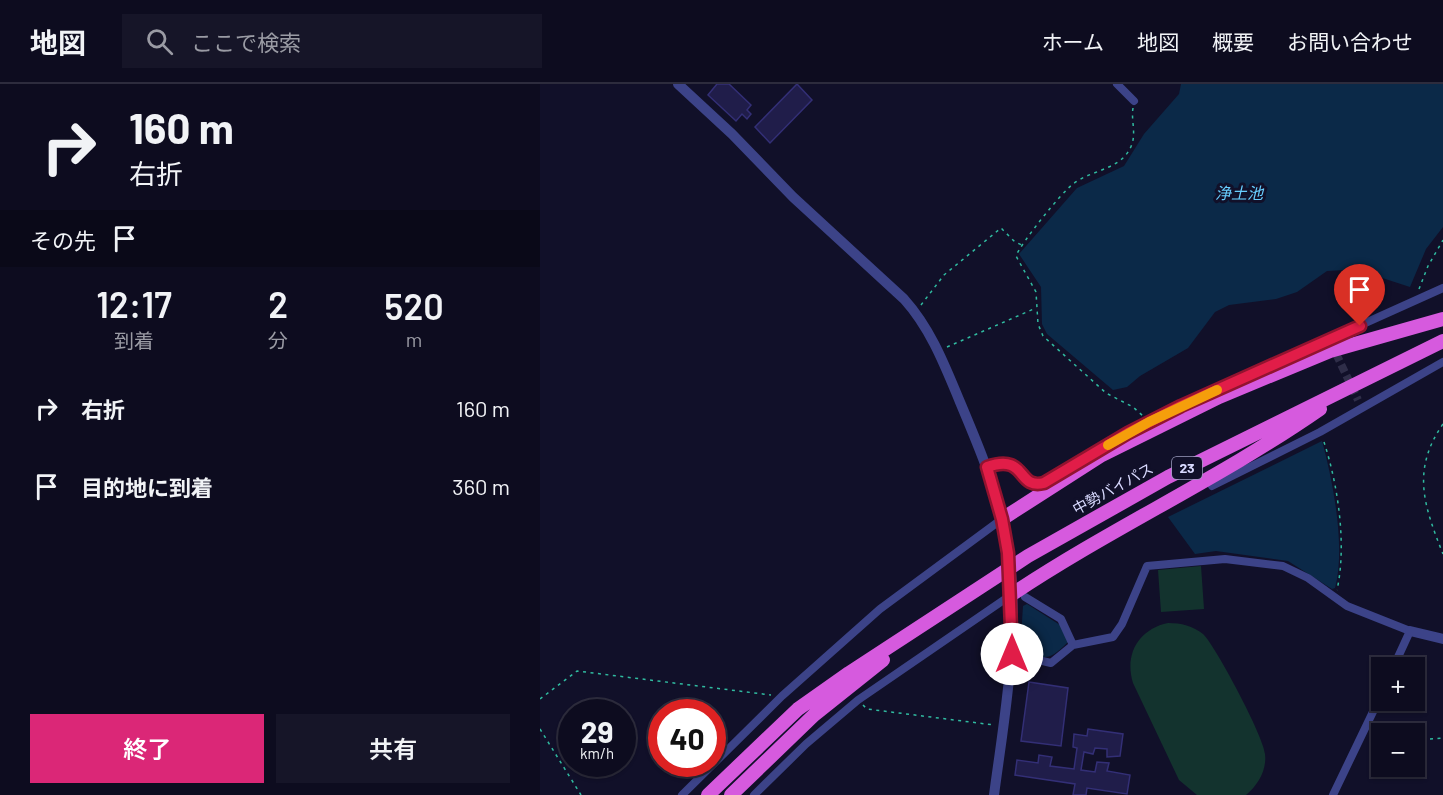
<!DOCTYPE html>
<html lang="ja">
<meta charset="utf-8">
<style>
body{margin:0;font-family:Barlow,"Noto Sans JP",sans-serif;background:#161528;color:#f1f3f6;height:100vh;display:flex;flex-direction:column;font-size:22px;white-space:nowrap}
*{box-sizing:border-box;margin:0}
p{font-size:20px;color:#9a9ba4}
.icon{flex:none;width:33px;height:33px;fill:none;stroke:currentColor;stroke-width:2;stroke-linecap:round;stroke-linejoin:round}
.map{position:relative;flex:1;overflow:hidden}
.sheet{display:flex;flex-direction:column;background:#0d0c1f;width:540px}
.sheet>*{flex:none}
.hud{background:#0d0c1f;color:#f1f3f6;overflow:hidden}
.controls{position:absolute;left:831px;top:573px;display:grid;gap:12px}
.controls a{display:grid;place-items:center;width:54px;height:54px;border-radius:0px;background:#0d0c1f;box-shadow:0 2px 4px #0004,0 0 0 2px #2d2c3d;font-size:30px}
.speed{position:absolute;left:18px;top:615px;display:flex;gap:12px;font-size:30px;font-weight:700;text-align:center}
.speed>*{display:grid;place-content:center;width:78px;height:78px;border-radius:50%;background:#0d0c1f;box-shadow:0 2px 4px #0004,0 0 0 2px #2d2c3d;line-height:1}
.speed small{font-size:15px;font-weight:400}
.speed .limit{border:9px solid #d22;background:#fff;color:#111}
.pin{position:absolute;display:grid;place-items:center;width:51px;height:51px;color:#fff;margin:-62px -26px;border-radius:50% 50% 50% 0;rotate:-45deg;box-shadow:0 0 6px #0007}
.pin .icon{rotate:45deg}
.me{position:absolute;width:66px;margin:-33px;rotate:0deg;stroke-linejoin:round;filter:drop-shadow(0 0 4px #0008)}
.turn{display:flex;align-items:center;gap:21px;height:126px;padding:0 30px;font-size:27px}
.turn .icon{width:78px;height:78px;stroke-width:2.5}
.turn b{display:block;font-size:42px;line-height:51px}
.then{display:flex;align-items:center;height:57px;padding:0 30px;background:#0003;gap:12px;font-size:22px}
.eta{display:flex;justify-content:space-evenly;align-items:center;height:102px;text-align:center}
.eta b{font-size:36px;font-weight:600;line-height:42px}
.button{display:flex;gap:12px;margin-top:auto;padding:12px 30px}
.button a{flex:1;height:69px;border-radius:0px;background:#db2777;color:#fff;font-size:24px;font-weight:600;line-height:69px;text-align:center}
.button a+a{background:#161528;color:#f1f3f6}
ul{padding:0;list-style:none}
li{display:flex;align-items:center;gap:18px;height:78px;padding:0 30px}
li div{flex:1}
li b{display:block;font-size:22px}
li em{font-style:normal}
header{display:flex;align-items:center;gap:36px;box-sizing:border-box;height:84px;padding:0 30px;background:#0d0c1f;border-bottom:2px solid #2d2c3d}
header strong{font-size:28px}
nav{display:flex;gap:33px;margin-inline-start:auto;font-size:21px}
.search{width:420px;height:54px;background:#161528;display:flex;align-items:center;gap:15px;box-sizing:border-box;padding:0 21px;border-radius:0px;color:#9a9ba4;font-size:22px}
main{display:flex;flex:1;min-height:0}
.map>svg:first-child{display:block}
.green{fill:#13332e}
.water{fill:#0b2948}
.building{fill:#201d4a;stroke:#332f76;stroke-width:1.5}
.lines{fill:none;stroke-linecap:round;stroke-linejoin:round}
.minor-tunnel{stroke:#2f2e49;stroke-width:8;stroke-dasharray:8 4;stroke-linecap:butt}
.path{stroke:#30bba0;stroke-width:1.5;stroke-dasharray:3 4.5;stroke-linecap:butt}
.minor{stroke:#3c4388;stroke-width:8}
.tertiary{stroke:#3c4388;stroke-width:10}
.trunk{stroke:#d65ade;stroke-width:14}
.route-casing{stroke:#92132f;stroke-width:15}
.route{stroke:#e11d48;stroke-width:10}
.slow{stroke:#f59e0b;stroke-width:10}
.labels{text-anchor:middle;stroke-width:6;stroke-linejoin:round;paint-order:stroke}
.shield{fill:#111029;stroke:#9d9dbf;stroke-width:1.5}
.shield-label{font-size:14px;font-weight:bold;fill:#d9daff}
.street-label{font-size:15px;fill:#d9daff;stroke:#111029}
.water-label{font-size:16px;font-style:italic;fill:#67cdfe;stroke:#111029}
</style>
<header>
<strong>地図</strong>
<div class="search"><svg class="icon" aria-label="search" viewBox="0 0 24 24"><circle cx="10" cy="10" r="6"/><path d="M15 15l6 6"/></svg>ここで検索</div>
<nav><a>ホーム</a><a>地図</a><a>概要</a><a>お問い合わせ</a></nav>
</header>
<main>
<section class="sheet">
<div class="hud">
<div class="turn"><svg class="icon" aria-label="right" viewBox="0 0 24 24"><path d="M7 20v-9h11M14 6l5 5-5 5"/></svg><div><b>160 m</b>右折</div></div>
<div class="then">その先<svg class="icon" aria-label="arrive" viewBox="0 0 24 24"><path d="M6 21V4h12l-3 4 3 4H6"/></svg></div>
</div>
<div class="eta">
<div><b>12:17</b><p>到着</p></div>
<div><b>2</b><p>分</p></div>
<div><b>520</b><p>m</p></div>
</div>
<ul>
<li><svg class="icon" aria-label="right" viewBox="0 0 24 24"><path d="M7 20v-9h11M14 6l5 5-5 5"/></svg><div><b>右折</b></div><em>160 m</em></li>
<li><svg class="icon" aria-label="arrive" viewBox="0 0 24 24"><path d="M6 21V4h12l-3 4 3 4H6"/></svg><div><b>目的地に到着</b></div><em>360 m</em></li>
</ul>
<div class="button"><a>終了</a><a>共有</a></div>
</section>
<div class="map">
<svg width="903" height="711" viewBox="0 0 903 711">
<rect width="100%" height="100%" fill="#111029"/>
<!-- green -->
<path class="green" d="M 661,482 L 664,525 L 621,528 L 618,486 Z
M 628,539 C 641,539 653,542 663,550 C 675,561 724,653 725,670 C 727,686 718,701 706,711 L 657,711 L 639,696 L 593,599 C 584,570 599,545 628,539 Z"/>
<!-- water -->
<path class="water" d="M 641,0 L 903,0 L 903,143 L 886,165 L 870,203 L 830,190 L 805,186 L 787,187 L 757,208 L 736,215 L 689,221 L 675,228 L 648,264 L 600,292 L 587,303 L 573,306 L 507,250 L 502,240 L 501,203 L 479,170 L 537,104 L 584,82 L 604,50 L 639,10 Z
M 782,357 C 793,397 806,464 795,504 L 792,505 L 748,477 L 676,467 L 655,470 L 628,433 Z
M 487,520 L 520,541 L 528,558 C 508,578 505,575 480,568 L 483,522 Z"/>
<!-- building -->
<path class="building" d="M 177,0 L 189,0 L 211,21 L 207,26 L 211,30 L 207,35 L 202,30 L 196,37 L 168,11 Z
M 257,0 L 272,16 L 230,59 L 215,43 Z
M 489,598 L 528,604 L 521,662 L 481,657 Z
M 548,645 L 583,650 L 580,672 L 567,673 L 567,665 L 555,664 L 553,670 L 544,668 L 541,686 L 555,688 L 557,678 L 569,679 L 567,687 L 590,691 L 587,710 L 547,704 L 546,711 L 533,711 L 535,700 L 475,691 L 477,676 L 498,679 L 499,671 L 512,673 L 510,682 L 534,685 L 537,664 L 533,663 L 534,650 L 547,652 Z"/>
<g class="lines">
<!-- minor-tunnel -->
<path class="minor-tunnel" d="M 791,259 L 818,316"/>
<!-- path -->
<path class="path" d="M 593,24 C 591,36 596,48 592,60 C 583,86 552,85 533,100 C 521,109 481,159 476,172 L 496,208 L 498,240 L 503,252 L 566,309 L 593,323 L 603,332
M 879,205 L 888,182 L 903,156
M 381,221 L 404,191 L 461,144 L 475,158 L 482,161
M 407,263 L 496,224
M 903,340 C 871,386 884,422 903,470
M 784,358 C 798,401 807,461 797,506
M 0,615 L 37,587 L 231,611
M 323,621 L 327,625 L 454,641
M 0,645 L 41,711
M 890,655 L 903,654"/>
<!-- minor -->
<path class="minor" d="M 577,0 L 594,17
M 565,363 L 641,322 L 903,204
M 446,383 C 487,369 472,399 499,400 L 549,372
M 672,402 L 780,348 L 903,278
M 485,513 L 521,535 L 533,561
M 472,570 L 511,579 L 533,561 L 573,553 L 582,540 L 607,482 L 685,475 L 743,482 L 768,494 L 807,522 L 870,547 L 853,584
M 142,711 L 242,612 L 340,525 L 462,435
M 214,711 L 266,660 L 318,616 L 471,511
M 793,711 L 842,609"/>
<!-- tertiary -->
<path class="tertiary" d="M 138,0 L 192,50 L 253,113 L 364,215 C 391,245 405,282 420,318 C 436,356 452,394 462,434 C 485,525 466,620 454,711
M 870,547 L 903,555"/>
<!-- trunk -->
<path class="trunk" d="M 462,435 L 560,372 L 679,313 L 790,267 L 903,235
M 471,511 C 571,444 681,394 780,325
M 168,711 L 258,625 L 309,589 L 488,472 L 628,393 L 903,257
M 191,711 L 274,631 L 343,576"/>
</g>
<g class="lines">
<defs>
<path id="route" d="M 472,570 L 468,469 L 462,435 L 447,383 C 488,369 476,406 504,399 L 588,349 L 641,322 L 820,242"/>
</defs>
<!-- route casing -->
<use href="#route" class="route-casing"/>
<!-- route -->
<use href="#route" class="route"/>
<!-- slow -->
<path class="slow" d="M 568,361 L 609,338 L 677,306"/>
</g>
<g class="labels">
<!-- shield labels -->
<rect class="shield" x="632" y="373" width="30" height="22" rx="4.5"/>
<g class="shield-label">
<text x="647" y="389">23</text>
</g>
<!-- street labels -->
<g class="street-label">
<text transform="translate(573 405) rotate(-29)" y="5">中勢バイパス</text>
</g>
<!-- water labels -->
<g class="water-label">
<text x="699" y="115">浄土池</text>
</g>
</g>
</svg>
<div class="controls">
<a>+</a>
<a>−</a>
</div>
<div class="speed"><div>29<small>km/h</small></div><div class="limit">40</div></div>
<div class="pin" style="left:820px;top:242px;background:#d93025"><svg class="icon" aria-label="arrive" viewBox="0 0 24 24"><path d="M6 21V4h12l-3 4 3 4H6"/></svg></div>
<svg class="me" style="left:472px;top:570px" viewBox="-20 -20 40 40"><circle r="19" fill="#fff"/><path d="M0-13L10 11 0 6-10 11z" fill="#e11d48"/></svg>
</div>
</main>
